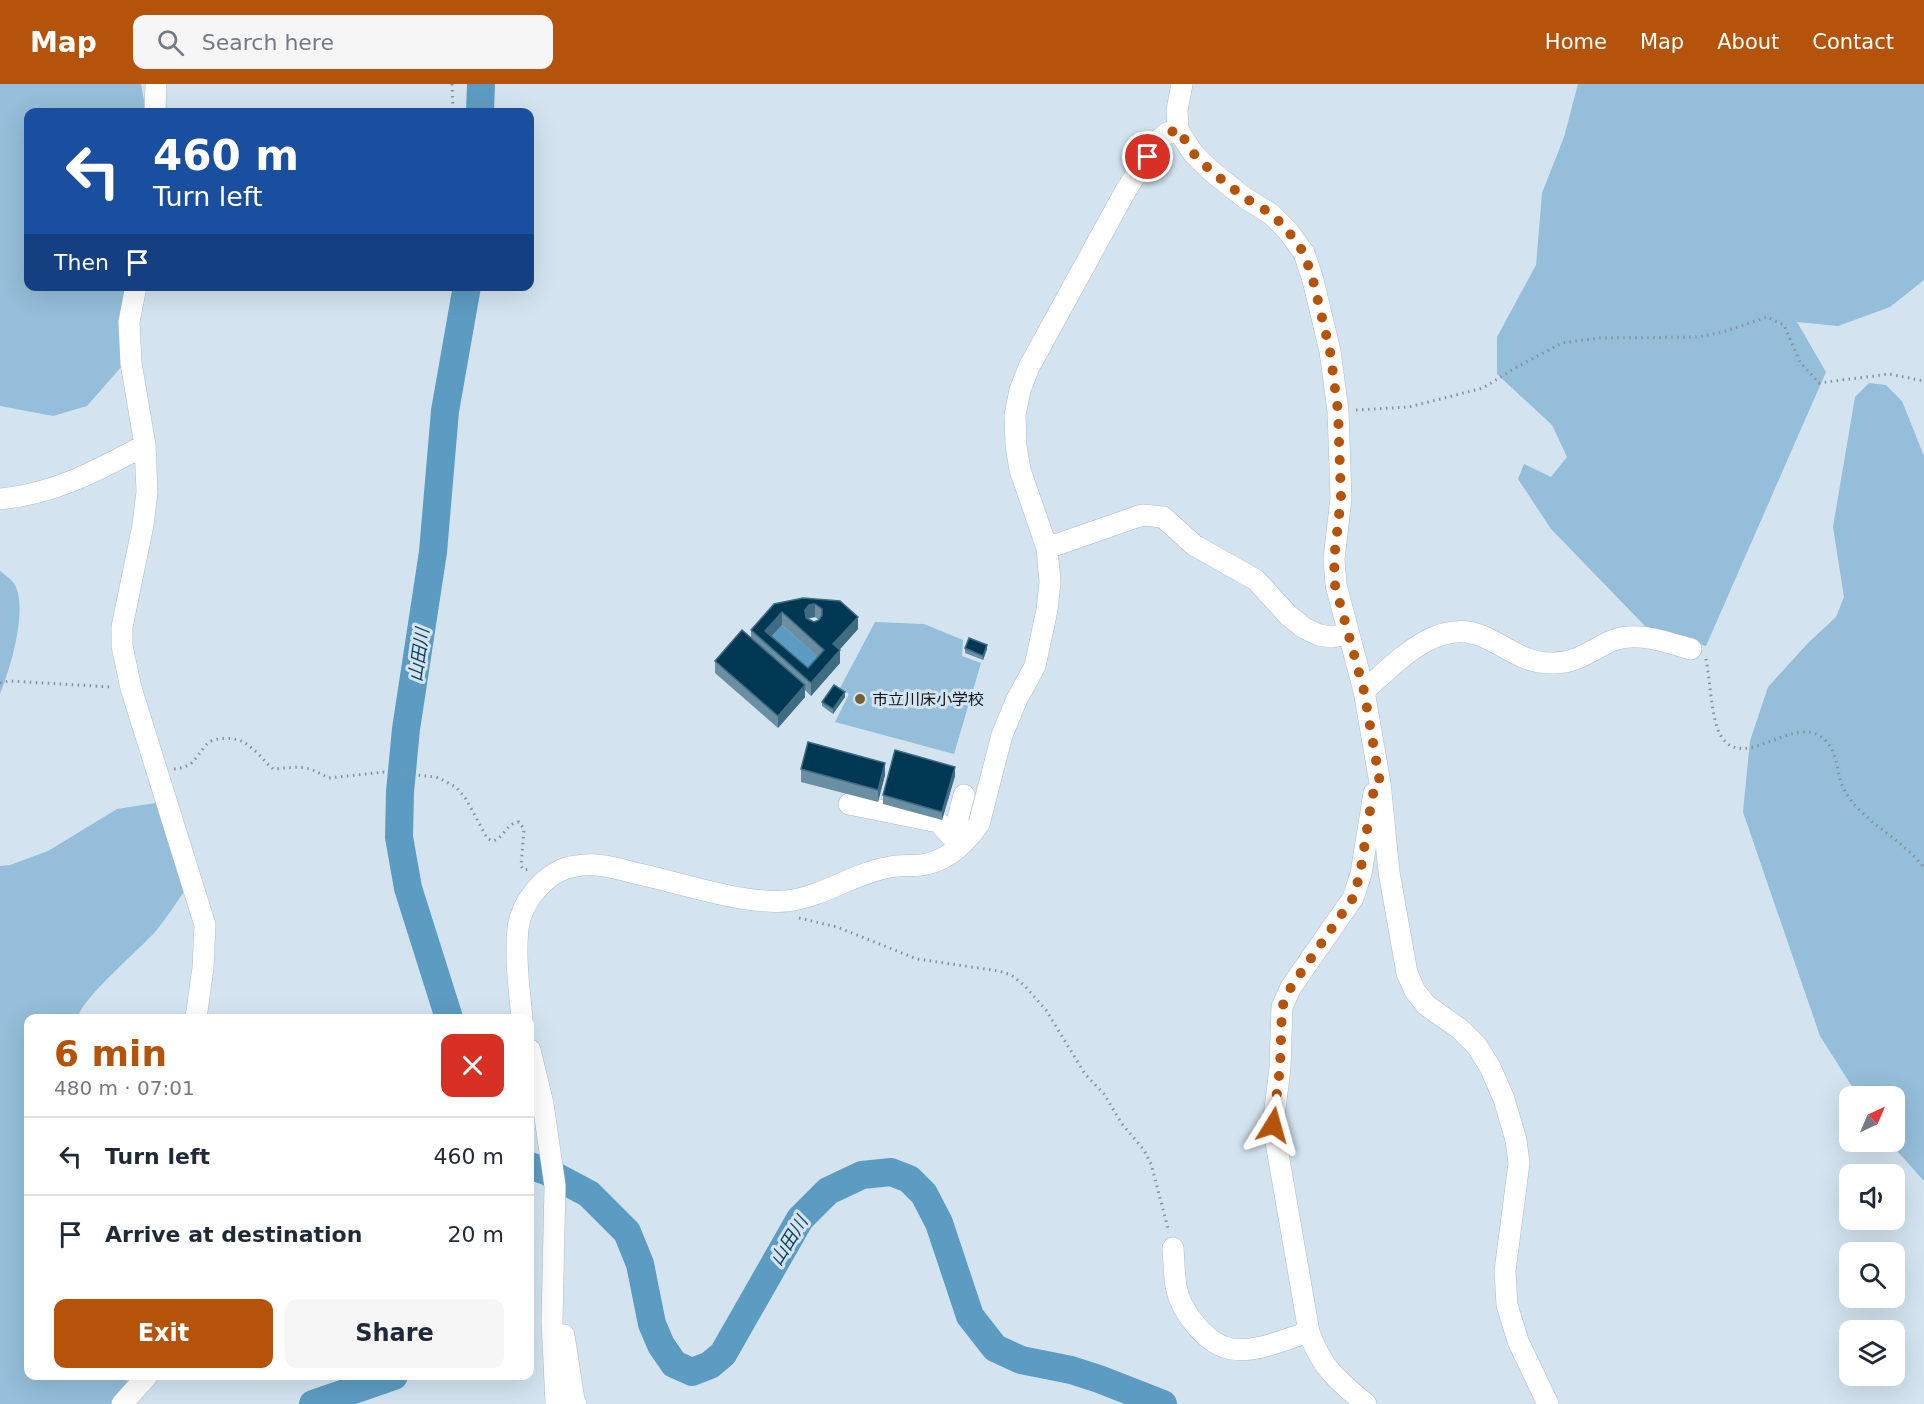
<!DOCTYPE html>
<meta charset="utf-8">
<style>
body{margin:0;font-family:"DejaVu Sans","Noto Sans JP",sans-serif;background:#f6f6f7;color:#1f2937;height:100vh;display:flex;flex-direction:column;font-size:22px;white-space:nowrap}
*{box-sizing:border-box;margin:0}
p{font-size:20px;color:#747a83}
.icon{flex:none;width:33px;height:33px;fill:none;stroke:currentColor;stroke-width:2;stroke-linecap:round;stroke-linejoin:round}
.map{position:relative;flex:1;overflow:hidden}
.panel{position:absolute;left:24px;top:930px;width:510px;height:366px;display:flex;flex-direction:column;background:#fff;border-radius:12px;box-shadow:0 6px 24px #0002}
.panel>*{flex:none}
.guide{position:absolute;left:24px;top:24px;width:510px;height:183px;border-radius:12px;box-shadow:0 6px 24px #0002;background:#1a4fa0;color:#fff;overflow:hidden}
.needle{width:39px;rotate:44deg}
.controls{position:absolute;left:1839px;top:1002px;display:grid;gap:12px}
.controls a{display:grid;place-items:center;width:66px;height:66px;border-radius:12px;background:#fff;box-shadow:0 6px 24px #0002;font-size:30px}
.pin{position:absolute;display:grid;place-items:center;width:51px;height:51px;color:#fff;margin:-26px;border:3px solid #fff;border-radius:50%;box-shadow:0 2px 6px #0007}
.me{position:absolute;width:66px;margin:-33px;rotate:8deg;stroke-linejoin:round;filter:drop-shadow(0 0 4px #0008)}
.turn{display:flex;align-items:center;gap:21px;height:126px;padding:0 30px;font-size:27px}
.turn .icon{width:78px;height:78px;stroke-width:2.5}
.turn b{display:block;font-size:42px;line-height:51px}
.then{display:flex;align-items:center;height:57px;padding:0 30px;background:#0003;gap:12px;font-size:22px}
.round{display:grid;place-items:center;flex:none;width:63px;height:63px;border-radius:12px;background:#f6f6f7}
.summary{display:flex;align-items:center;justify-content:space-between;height:102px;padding:0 30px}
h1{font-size:36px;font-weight:800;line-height:45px;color:#b45309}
.cta{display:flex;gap:12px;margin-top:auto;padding:12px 30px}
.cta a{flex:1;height:69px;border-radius:12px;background:#b45309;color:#fff;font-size:24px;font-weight:800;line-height:69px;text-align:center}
.cta a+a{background:#f6f6f7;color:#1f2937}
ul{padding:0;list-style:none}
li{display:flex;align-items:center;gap:18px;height:78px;padding:0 30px;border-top:2px solid #e0e1e3}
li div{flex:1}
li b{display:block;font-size:22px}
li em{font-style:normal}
header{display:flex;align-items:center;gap:36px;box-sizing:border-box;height:84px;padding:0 30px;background:#b45309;color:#fff}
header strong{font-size:28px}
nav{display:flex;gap:33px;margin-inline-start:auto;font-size:21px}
.search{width:420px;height:54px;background:#f6f6f7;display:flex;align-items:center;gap:15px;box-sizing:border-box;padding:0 21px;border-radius:12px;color:#747a83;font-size:22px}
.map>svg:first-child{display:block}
.green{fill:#94bed9}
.water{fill:#5c9cc2}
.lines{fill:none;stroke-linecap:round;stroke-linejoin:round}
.river{stroke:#5c9cc2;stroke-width:28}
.minor-casing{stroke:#acbdc8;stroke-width:22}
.path{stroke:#85929b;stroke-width:3;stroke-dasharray:1.5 4.5;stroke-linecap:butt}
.minor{stroke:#fff;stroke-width:21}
.wall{fill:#6a8ea2;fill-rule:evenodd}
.shaded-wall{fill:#3f6c82}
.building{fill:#003853;stroke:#3f6c82;stroke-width:1.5;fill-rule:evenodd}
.route{stroke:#b45309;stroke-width:10;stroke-dasharray:0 18}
.poi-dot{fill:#766130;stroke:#d3e4f0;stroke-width:2}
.labels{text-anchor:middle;stroke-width:6;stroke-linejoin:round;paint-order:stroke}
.poi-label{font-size:16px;fill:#10161a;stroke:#d3e4f0;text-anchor:start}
.water-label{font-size:18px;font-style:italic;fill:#093f5a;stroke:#d3e4f0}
</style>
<header>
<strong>Map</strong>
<div class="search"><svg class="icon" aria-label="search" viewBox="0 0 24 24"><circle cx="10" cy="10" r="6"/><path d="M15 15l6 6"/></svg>Search here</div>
<nav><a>Home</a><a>Map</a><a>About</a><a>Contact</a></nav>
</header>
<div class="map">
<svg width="1924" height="1320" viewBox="0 0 1924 1320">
<rect width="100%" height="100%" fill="#d3e4f0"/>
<!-- green -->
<path class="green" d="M 0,0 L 141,0 L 146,28 L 28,28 L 28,202 L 140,203 L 122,282 L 87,322 L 53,332 L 0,322 Z
M 1578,0 L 1924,0 L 1924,196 L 1890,223 L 1838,242 L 1797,238 L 1826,288 L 1706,562 L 1645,542 L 1551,445 L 1518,395 L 1524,380 L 1551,393 L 1567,373 L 1552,341 L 1497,290 L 1497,253 L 1536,181 L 1542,109 L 1564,53 Z
M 1869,299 L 1886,301 L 1902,317 L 1924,372 L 1924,1097 L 1889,1058 L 1894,1058 L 1894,1012 L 1858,1012 L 1820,952 L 1743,728 L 1750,657 L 1768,603 L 1808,559 L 1836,533 L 1844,513 L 1833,443 L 1855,313 Z
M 0,487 C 5,491 14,497 16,503 C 27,530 10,585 0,610 Z
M 875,538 L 924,540 L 963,556 L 962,572 L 981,579 L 954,670 L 835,638 L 849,610 L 840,604 Z
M 155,719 L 179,738 L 188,802 C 177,817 167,834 155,848 C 140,865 80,916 78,934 L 28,934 L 28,1168 C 22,1179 24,1193 28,1204 L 28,1292 L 121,1292 L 130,1299 L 135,1320 L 0,1320 L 0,782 L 10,781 L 48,767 L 117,725 Z"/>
<!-- water -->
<path class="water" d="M 782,541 L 824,578 L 808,597 L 765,559 Z"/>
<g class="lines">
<!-- river -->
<path class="river" d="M 480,28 L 481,0
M 449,934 L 408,804 L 399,753 L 400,708 L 406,645 L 433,468 L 445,327 L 467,202
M 530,1082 L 546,1087 L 589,1110 L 627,1148 L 640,1180 L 652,1240 L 661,1261 L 674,1280 L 692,1288 L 710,1281 L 723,1270 L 800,1135 L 828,1107 L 862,1091 L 891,1088 L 909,1095 L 924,1110 L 939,1139 L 970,1232 L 995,1264 L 1021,1276 L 1071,1286 L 1099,1295 L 1163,1320
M 313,1320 L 394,1292"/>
<defs>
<path id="minor" d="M 1182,0 L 1177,26 L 1178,46 L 1193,69 L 1211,87 L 1245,114 L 1271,130 L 1288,147 L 1304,169 L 1313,196 L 1330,267 L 1338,327 L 1341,414 L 1334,475 L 1336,501 L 1364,607 L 1380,699 L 1389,788 L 1407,889 L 1415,907 L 1426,921 L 1460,945 L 1477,962 L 1490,983 L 1504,1015 L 1516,1056 L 1519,1079 L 1505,1187 L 1507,1221 L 1518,1257 L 1548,1320
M 155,28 L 156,0
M 136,202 L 129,238 L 131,279 L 145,361 L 147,408 L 143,441 L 122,543 L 122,562 L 131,604 L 205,841 L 203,884 L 196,934
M 0,415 C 54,410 97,387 145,361
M 1047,464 L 1142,431 L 1163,433 L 1194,461 L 1256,496 L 1288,531 L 1304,544 L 1319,551 L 1332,553 L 1349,550
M 1364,607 C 1395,580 1436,533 1482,552 C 1506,562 1523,579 1550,579 C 1578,580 1591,565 1614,556 C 1638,547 1668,559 1691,565
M 849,720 L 938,738 L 953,754
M 960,762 L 953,754 L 964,711
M 522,934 C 519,904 515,874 518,844 C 520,830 526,818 535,807 C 546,794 559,784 576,782 C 595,778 616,784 635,789 C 677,798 745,821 786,817 C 823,813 854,789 890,783 C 900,781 911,782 921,781 C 946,778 965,760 979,740 L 1002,651 L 1017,615 L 1035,582 L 1047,526 L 1050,498 L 1047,464 L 1020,386 L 1016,362 L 1015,331 L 1020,306 L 1029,283 L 1126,106 L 1159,56 L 1167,49 L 1178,46
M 530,966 L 543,1020 L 555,1102 L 552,1237 L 556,1320
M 1173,1164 C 1174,1177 1174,1190 1176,1202 C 1180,1226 1206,1261 1232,1265 C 1256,1269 1286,1255 1309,1248
M 564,1251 L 574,1316 L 576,1320
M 122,1320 L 147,1292
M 1366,1320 C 1338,1297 1321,1283 1309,1248 L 1273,1041 L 1280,984 L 1282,923 L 1291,903 L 1353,814 L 1361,790 L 1374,709"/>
</defs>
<!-- minor casing -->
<use href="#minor" class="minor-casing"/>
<!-- path -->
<path class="path" d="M 452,0 L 453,28
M 1356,326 L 1409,323 L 1483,304 L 1515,284 L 1562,259 L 1600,254 L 1698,253 L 1723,248 L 1767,233 L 1784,241 L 1800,278 L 1819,299 L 1889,290 L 1924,297
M 1706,575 C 1710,595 1711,626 1717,643 C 1735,695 1787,634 1818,651 C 1841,664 1834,688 1845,707 C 1859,735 1905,757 1924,784
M 0,599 L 9,597 L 112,603
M 174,685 C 194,683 195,674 206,661 C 213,652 237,653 245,659 C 255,665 264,677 273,685 L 299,683 L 311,685 L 329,694 L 384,688 L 436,693 L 445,697 L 457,704 L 466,715 L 487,754 L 492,757 C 504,755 506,739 519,738 L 524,745 L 521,782 L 524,786 L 531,785
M 799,834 L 837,843 L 917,875 L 999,887 L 1011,891 L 1024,901 L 1046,926 L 1085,990 L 1104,1010 L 1122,1040 L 1144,1066 L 1151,1080 L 1169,1148"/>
<!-- minor -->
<use href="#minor" class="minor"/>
</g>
<!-- wall -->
<path class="wall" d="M 803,514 L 858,545 L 839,566 L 840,579 L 811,612 L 805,606 L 805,613 L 778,644 L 715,589 L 715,577 L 751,553 L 751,546 ZM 815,533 L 819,536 L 814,538 L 808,535 ZM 782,541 L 818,573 L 808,584 L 772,552 Z
M 965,564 L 987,565 L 983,576 L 965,569 Z
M 845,613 L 833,630 L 822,622 L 822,618 Z
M 801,685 L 885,691 L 878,718 L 801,698 Z
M 955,692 L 942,736 L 883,720 L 883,711 Z"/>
<!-- shaded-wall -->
<path class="shaded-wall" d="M 815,520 L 815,533 L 809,534 L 805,538 L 805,526 L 809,521 Z
M 782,528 L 782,541 L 765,559 L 765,547 Z
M 858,533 L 858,545 L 833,573 L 833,560 Z
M 987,561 L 987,565 L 983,576 L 983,572 Z
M 840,566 L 840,579 L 811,612 L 811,599 Z
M 805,601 L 805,613 L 778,644 L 778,632 Z
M 845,608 L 845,613 L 833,630 L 833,625 Z
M 885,679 L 885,691 L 878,718 L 878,706 Z
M 955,683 L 955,692 L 942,736 L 942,728 Z"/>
<!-- building -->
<path class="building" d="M 803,514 L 840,517 L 858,533 L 833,560 L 840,566 L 811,599 L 751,546 L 774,520 ZM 815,520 L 822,525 L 822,531 L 819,536 L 814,538 L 806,534 L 805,526 L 809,521 ZM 782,528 L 824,566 L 808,584 L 765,547 Z
M 742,546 L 805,601 L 778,632 L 715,577 Z
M 969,554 L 987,561 L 983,572 L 965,564 Z
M 834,601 L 845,608 L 833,625 L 822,618 Z
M 808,658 L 885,679 L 878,706 L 801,685 Z
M 895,666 L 955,683 L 942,728 L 883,711 Z"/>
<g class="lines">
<!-- route -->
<path class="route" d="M 1148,73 C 1157,59 1163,51 1178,45 L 1193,69 L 1211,87 L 1245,114 L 1272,130 L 1288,147 L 1304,169 L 1313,196 L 1330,267 L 1338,327 L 1341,414 L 1334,475 L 1335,501 L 1364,607 L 1380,699 L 1375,703 L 1372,714 L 1360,790 L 1353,814 L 1291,903 L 1282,923 L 1280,984 L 1273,1041"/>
</g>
<!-- markers -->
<circle class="poi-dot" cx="860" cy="615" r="6"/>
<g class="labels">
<!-- poi labels -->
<g class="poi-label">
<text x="872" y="621">市立川床小学校</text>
</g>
<!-- water labels -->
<g class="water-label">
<text transform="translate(419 571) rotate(-82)" y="6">山田川</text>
<text transform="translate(789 1157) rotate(-58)" y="6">山田川</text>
</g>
</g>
</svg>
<div class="controls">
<a><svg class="needle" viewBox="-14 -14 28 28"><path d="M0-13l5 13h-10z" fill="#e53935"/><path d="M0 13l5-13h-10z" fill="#747a83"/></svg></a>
<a><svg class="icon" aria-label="sound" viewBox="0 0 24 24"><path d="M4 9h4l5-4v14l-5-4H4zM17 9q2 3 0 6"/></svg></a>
<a><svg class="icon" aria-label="search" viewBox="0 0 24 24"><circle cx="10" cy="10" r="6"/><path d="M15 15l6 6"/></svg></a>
<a><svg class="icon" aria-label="layers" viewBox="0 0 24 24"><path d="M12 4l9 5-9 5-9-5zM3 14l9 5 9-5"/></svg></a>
</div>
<div class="pin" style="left:1148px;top:73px;background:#d93025"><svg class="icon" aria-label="arrive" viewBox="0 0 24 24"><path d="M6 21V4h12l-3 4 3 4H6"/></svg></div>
<svg class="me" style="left:1273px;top:1041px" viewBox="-20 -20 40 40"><path d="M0-17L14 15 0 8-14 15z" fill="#b45309" stroke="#fff" stroke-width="4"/></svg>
<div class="guide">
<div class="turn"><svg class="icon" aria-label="left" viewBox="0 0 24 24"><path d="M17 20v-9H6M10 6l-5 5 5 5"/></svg><div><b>460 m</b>Turn left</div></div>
<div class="then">Then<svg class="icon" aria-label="arrive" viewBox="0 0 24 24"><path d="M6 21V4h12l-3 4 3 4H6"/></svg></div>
</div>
<section class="panel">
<div class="summary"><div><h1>6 min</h1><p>480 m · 07:01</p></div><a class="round" style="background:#d93025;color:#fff"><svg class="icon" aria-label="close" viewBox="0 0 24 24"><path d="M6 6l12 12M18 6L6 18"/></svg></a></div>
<ul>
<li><svg class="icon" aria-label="left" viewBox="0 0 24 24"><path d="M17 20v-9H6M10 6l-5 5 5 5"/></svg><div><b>Turn left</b></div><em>460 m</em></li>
<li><svg class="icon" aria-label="arrive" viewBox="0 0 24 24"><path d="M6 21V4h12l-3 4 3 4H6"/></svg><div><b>Arrive at destination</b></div><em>20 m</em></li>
</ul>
<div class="cta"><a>Exit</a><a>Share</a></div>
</section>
</div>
